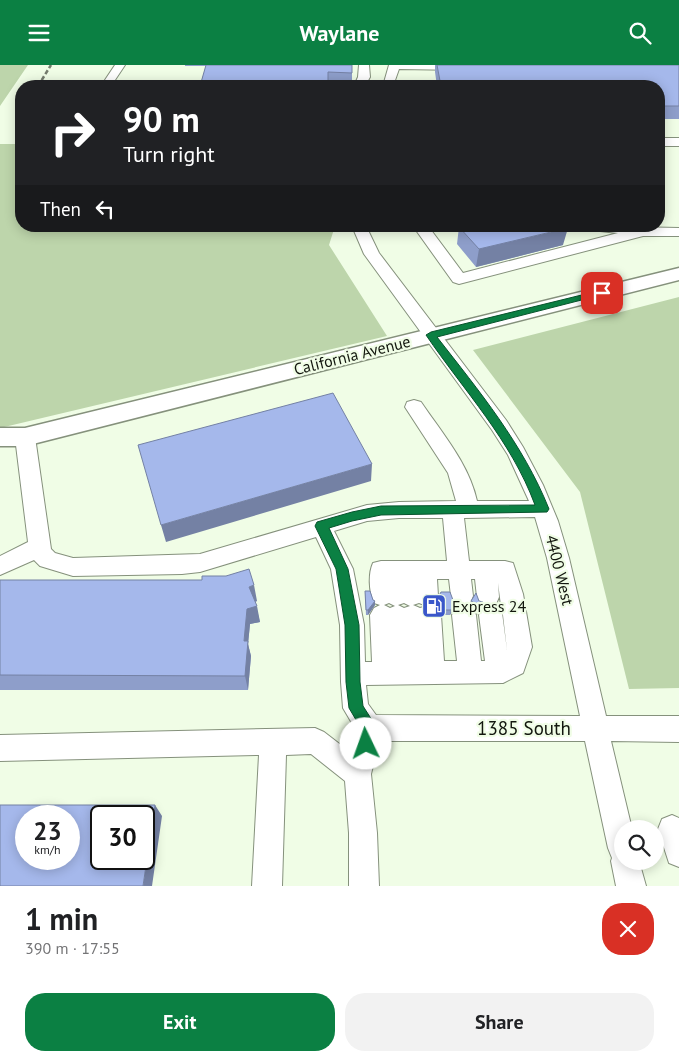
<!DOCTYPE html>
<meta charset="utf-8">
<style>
body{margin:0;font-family:"PT Sans",sans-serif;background:#f2f2f2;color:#202124;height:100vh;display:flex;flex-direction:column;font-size:19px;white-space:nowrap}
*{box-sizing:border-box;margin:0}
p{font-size:16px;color:#757577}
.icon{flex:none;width:28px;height:28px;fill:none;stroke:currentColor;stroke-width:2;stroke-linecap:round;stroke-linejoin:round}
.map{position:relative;height:821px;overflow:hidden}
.panel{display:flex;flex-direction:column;background:#fff;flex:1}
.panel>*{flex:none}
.top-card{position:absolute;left:15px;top:15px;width:650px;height:152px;border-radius:20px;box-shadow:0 2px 12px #0003;background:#202124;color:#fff;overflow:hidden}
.buttons{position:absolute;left:614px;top:755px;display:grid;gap:10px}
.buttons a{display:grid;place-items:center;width:50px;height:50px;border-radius:50%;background:#fff;box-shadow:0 2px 12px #0003;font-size:25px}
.speed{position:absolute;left:15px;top:740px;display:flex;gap:10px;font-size:25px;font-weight:700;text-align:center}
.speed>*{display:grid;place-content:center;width:65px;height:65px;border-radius:50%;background:#fff;box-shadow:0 2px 12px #0003;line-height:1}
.speed small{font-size:12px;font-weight:400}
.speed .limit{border:2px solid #111;border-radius:8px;background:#fff;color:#111}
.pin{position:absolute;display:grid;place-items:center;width:42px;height:42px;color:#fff;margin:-21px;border-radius:10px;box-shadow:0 2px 8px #0006}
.me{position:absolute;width:55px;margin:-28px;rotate:357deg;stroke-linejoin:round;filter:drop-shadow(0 0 4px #0008)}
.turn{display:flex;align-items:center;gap:18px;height:105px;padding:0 25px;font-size:22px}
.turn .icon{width:65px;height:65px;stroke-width:2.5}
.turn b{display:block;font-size:35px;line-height:42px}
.then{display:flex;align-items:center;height:48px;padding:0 25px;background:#0003;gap:10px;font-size:19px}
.round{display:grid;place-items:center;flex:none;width:52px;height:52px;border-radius:20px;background:#f2f2f2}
.headline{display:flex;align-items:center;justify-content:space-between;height:85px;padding:0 25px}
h1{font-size:30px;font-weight:600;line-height:38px}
.primary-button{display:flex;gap:10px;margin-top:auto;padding:10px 25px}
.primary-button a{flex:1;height:58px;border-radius:20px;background:#0b8043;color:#fff;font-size:20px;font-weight:600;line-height:58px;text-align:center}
.primary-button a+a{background:#f2f2f2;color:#202124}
header{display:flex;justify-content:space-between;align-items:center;height:65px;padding:0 25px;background:#0b8043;color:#fff;font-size:22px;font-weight:600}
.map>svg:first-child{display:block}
.green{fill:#bdd5ab}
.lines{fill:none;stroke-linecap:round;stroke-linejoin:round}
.minor-tunnel-far1{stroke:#cfdac6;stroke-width:20;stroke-dasharray:20 10;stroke-linecap:butt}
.minor-tunnel{stroke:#cfdac6;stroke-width:26;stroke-dasharray:26 13;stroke-linecap:butt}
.minor-casing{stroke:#85917c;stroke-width:2}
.major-casing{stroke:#85917c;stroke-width:3}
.minor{fill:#fff;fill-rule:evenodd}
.major{fill:#fff;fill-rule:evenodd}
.rail{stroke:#747c6d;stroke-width:2.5;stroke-dasharray:4.5 2.5;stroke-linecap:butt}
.wall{fill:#8e9eca}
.shaded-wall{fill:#7481a4}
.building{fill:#a5b8eb;stroke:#7481a4;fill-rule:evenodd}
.route{fill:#0b8043;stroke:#07532c}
.labels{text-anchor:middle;stroke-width:4.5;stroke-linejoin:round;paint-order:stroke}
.street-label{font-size:16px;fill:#12160e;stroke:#f0fde6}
.poi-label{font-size:16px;fill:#12160e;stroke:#f0fde6;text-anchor:start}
.near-street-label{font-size:19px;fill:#12160e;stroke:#f0fde6}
</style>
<header><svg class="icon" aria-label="menu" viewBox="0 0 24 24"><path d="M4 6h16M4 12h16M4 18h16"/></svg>Waylane<svg class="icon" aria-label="search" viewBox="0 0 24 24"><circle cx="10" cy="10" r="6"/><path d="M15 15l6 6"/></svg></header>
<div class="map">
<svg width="679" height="821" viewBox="0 0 679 821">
<rect width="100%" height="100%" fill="#f0fde6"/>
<!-- green -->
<path class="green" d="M 0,0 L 28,0 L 0,41 Z
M 0,79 L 21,79 L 21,161 L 335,161 L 329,180 L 387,271 L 0,363 Z
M 679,232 L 679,623 L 629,624 L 580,427 L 473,285 Z"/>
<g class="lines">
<!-- minor-tunnel-far1 -->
<path class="minor-tunnel-far1" d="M 474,532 L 474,535"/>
<!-- minor-tunnel -->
<path class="minor-tunnel" d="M 474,534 L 476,550"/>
<defs>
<path id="minor" d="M 115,0 L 125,0 L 111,21 L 101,21 Z
M 359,0 L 369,0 L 370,12 L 365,21 L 354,21 L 358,12 Z
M 389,0 L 466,0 L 467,2 L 462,5 L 399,4 L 393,21 L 383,21 Z
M 659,73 L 679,73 L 679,81 L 659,81 Z
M 352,161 L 366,161 L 379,188 L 506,355 L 523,382 L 543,420 L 558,456 L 569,493 L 606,651 L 679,651 L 679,677 L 611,676 L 632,764 L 622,764 L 622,796 L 639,796 L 646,821 L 616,821 L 611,796 L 612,793 L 608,783 L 585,676 L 379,676 L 371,709 L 377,768 L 379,821 L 349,821 L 349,768 L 345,716 L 311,689 L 286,690 L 282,821 L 252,821 L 259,690 L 0,696 L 0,670 L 315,663 L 324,667 L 350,687 L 356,665 L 343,643 L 341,617 L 340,560 L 331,504 L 316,472 L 200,507 L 182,509 L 73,511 L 40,501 L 34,495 L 0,510 L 0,491 L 28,477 L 15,372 L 18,367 L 25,365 L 32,367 L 35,372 L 51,484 L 55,488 L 73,493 L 200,489 L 367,440 L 399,437 L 456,436 L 448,408 L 405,342 L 407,337 L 414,335 L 421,337 C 442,368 469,399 477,436 L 529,436 L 508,390 L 492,365 L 364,189 ZM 535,452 L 547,493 L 580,651 L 376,650 L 368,639 L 366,620 L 503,618 L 523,608 L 532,582 L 523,529 L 513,498 L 505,496 L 469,496 L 464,453 ZM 399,453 L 443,453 L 447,496 L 381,496 L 373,498 C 368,509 369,527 374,538 L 380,540 L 374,543 L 370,550 L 372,597 L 365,597 L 364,560 L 353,504 L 334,466 L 367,456 ZM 437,514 L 449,514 L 451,531 L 454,538 L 462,541 L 456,543 L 452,550 L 457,596 L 444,596 L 441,550 L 437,543 L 430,540 L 435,538 L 438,531 ZM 471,514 L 475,514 L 477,532 L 480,539 L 487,541 L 483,543 L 479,550 L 485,596 L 481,596 L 476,550 L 472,543 L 465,540 L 470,538 L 473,531 ZM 498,518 L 507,585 L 503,550 L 499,543 L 492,540 L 496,539 L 499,532 ZM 389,538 L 395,541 L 390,543 L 384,540 ZM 404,538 L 410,541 L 404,543 L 398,540 ZM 419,538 L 427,541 L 420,543 L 413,540 Z
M 413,161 L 428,161 L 463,208 L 618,168 L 591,165 L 584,161 L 679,163 L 679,171 L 643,171 L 459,219 L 453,217 Z
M 672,750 L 679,753 L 679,802 L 669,798 L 658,764 L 662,754 Z"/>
<path id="major" d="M 679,203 L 679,215 L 25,381 L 0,381 L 0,363 L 25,363 Z"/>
</defs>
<!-- minor casing -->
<use href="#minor" class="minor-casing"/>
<!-- major casing -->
<use href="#major" class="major-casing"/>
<!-- minor -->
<use href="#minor" class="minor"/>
<!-- major -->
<use href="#major" class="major"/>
<!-- rail -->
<path class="rail" d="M 38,21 L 51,0"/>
</g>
<!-- wall -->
<path class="wall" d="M 185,0 L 352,0 L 352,20 L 328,19 L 328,21 L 200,21 L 206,1 L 185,1 Z
M 435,0 L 679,0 L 679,54 L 659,54 L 659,21 L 437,21 L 435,7 Z
M 459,162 L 563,180 L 476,202 L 457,179 Z
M 226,511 L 257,536 L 255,537 L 260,557 L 250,559 L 248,579 L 251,591 L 248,625 L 0,625 L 0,515 L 202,515 Z
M 365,526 L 375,540 L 368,550 L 366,550 Z
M 453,535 L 457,537 L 456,541 L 450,550 L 443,550 L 439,542 L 435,540 L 436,536 Z
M 471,536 L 482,542 L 478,549 L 474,542 L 470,540 Z"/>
<!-- shaded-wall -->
<path class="shaded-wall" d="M 568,163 L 563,180 L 476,202 L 479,184 Z
M 372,399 L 371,416 L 166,477 L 161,460 Z
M 254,520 L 257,536 L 252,538 L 249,522 Z
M 375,536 L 375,540 L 368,550 L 368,545 Z
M 457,537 L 456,541 L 450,550 L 451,545 Z
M 257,541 L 260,557 L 250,559 L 248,579 L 251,591 L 248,625 L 245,611 L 244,576 L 247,544 Z
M 155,740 L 162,751 L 152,821 L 143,821 Z"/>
<!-- building -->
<path class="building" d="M 206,0 L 352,0 L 352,8 L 328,7 L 328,21 L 200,21 Z
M 437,0 L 679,0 L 679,41 L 659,41 L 659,21 L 441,21 Z
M 461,161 L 566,161 L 568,163 L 479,184 L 459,162 Z
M 333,328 L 372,399 L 161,460 L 138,380 Z
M 249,504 L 254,520 L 249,522 L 257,541 L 247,544 L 244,576 L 248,576 L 245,611 L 0,610 L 0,515 L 202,515 L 202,511 L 226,511 Z
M 365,526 L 370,526 L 373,535 L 375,536 L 368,545 L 366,545 Z
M 441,527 L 450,527 L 453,535 L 457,537 L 451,545 L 444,545 L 439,538 L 436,536 Z
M 476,528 L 479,536 L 483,537 L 479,545 L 475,538 L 471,536 Z
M 0,740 L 155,740 L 143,821 L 0,821 ZM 26,751 L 69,751 L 69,794 L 26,794 ZM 101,751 L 144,751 L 144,794 L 101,794 Z"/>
<!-- route -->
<path class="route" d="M 602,225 L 605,226 L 605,229 L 437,272 C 479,326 523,379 549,444 L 547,447 L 381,450 L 352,456 L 329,463 L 348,504 L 359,560 L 360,617 L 363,641 L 377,663 L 371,684 L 366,686 L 360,684 L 358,679 L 362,665 L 349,643 L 346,617 L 345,560 L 336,504 L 315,461 L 317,457 L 352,447 L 381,441 L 535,440 C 511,375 464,326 426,270 L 431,267 Z"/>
<!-- icons -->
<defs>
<symbol id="fuel-square" viewBox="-11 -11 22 22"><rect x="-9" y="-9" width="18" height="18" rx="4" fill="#3a57c9" stroke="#f0fde6"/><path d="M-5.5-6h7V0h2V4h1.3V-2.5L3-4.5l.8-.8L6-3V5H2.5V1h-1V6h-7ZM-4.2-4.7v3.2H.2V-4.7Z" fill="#fff"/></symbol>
</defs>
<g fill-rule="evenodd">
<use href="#fuel-square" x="420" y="527" width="28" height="28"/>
</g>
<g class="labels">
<!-- street labels -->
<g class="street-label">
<text transform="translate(352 290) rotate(-14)" y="6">California Avenue</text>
<text transform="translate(560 505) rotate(76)" y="6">4400 West</text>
</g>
<!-- poi labels -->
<g class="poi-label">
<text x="452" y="547">Express 24</text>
</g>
<!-- near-street labels -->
<g class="near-street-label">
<text x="524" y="670">1385 South</text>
</g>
</g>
</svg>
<div class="buttons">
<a><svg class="icon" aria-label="search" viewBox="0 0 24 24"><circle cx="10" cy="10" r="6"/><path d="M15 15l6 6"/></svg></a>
</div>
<div class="speed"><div>23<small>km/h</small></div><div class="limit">30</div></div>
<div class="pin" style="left:602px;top:228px;background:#d93025"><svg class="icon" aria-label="arrive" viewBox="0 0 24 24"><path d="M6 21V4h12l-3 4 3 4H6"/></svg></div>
<svg class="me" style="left:366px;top:679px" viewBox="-20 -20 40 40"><circle r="19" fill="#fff"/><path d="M0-13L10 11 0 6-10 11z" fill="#0b8043"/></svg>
<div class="top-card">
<div class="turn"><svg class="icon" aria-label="right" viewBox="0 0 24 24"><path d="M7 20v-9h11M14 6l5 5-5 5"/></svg><div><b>90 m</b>Turn right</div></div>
<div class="then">Then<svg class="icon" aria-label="left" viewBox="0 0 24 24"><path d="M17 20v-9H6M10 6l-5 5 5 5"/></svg></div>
</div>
</div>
<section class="panel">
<div class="headline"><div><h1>1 min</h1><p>390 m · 17:55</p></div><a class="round" style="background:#d93025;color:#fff"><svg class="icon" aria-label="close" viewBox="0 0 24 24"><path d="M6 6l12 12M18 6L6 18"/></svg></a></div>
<div class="primary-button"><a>Exit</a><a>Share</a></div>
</section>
